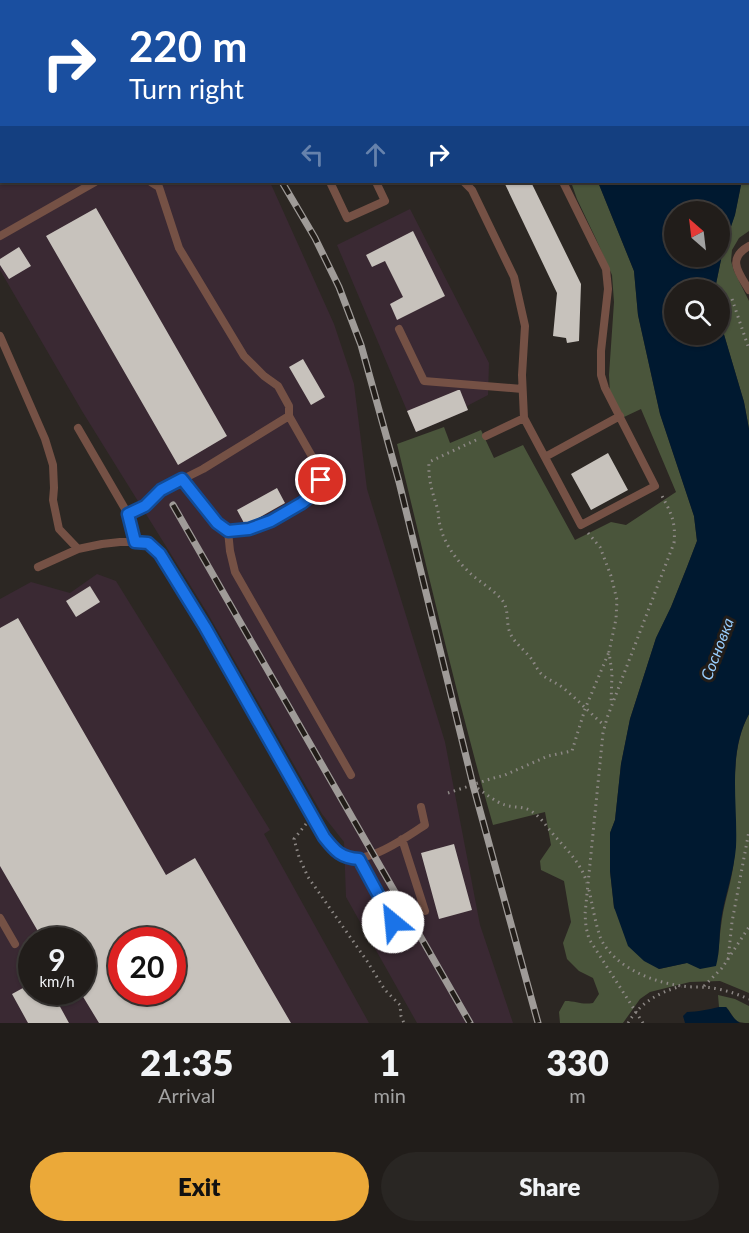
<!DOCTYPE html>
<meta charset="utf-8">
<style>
body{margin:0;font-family:Lato,sans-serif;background:#292623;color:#f1f3f6;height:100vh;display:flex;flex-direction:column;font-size:22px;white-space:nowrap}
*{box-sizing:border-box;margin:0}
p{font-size:20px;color:#a2a2a2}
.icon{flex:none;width:33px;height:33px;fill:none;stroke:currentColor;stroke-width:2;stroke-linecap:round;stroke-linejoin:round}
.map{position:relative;height:1023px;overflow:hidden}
.details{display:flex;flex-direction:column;background:#211d1a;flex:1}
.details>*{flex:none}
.top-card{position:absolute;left:0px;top:0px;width:750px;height:183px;box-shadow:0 2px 4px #0004,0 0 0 2px #3e3b39;background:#1a4fa0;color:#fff;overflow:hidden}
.needle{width:39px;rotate:332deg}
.buttons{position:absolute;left:664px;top:201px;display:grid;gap:12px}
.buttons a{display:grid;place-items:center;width:66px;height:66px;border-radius:50%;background:#211d1a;box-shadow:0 2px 4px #0004,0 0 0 2px #3e3b39;font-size:30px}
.speed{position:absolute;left:18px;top:927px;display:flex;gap:12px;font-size:30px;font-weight:700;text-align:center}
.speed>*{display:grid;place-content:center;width:78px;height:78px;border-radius:50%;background:#211d1a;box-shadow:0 2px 4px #0004,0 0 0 2px #3e3b39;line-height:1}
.speed small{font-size:15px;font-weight:400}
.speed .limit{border:9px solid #d22;background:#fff;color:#111}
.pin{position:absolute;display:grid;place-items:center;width:51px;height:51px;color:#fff;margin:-26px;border:3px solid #fff;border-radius:50%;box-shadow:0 2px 6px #0007}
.me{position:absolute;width:66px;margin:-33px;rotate:332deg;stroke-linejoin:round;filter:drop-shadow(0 0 4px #0008)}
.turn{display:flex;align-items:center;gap:21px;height:126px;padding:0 30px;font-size:27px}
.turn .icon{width:78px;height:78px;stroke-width:2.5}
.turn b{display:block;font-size:42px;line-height:51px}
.lanes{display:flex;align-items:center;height:57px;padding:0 30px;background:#0003;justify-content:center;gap:30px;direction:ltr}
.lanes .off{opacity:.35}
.eta{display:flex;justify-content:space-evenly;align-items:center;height:102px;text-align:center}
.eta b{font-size:36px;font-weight:800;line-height:42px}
.action{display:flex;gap:12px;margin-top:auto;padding:12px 30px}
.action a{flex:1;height:69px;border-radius:36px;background:#eba939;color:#111;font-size:24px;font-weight:800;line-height:69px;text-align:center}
.action a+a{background:#292623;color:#f1f3f6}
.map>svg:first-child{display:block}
.industrial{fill:#3a2933;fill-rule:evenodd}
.green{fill:#4a553b}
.water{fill:#001930;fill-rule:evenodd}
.building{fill:#c7c2bc;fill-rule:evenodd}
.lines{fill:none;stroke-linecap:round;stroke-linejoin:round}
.path{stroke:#8d8885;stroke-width:3;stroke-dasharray:1.5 4.5;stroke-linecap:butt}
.lane{stroke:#755145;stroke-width:8}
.rail-casing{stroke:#9f9b98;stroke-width:7}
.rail{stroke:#221d19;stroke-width:4.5;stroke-dasharray:14;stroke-linecap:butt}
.route-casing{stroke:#114b97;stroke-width:15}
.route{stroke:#1a73e8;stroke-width:10}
.labels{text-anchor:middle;stroke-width:6;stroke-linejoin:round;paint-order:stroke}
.water-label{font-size:16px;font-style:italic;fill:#99cefe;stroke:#221d19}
</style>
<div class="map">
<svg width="749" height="1023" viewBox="0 0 749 1023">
<rect width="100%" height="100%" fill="#2c2723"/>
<!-- industrial -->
<path class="industrial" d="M 0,0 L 82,0 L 84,1 L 2,2 L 2,182 L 270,182 L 334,324 L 354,384 L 367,489 L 445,742 L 480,925 L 513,1023 L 417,1023 L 346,897 L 344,842 L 322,814 L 208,614 L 82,411 L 0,270 Z
M 410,209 L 489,363 L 488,395 L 467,406 L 468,410 L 416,432 L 337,245 Z
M 97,574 L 116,581 L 270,830 L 264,834 L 369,1023 L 0,1023 L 0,599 L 31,582 L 70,593 ZM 32,940 L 82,940 L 82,992 L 32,992 ZM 122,940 L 172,940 L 172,992 L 122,992 Z"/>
<!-- green -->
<path class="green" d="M 749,119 L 749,231 L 739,238 L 732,250 L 731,261 L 734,271 L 749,301 L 749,429 L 744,402 L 720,321 L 720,290 L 716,290 L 716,284 L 723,250 L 735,214 L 741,185 L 740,182 L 748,182 Z
M 571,182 L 598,182 L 634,271 L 638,315 L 660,414 L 694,516 L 697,541 L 687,567 L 671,607 L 656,638 L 630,719 L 621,764 L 615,820 L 610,833 L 610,871 L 614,908 L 659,969 L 718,956 C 719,944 720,931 722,919 C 725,899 732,881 734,860 C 739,814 726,756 749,714 L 749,993 L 720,981 L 690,982 L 650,992 L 640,999 L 623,1023 L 560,1023 L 559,1012 L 565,1001 C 577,1001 581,1005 593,1003 L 599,994 L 593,978 L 579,971 L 567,959 L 563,943 L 571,922 L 564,881 L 541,870 L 540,861 L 551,845 L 545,812 L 493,825 C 457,699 428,572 397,444 L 444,427 L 450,443 L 481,430 L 494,458 L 523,445 L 575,540 L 611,522 L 626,525 L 676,492 L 641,409 L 624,417 L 610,394 L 609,375 L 614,302 L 612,275 L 596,239 L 577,199 Z
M 718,995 L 735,999 L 749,1006 L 749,1023 C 732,1023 736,1018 726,1007 L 719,1007 Z"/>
<!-- water -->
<path class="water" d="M 544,0 L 701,0 L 698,2 L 546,2 Z
M 598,182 L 740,182 L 741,185 L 735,215 L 723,250 L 716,284 L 716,289 L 675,290 L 675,334 L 720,334 L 720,321 L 744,402 L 749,429 L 749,714 C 727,754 738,803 736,847 C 734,872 725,895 721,920 C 719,935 720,951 716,966 L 700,969 L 687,963 L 659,969 L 644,961 L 628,946 L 614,907 L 610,871 L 610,833 L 615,820 L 621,764 L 630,719 L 656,638 L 671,607 L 687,567 L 697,541 L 694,516 L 660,414 L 638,315 L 634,271 ZM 675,212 L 720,212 L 720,256 L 675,256 Z
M 719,1007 L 726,1007 C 731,1013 733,1019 740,1023 L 685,1023 L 683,1016 L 687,1012 C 697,1012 710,1009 719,1007 Z"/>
<!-- building -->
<path class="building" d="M 504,182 L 531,182 L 581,284 L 579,341 L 567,343 L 566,338 L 553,336 L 557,293 Z
M 96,208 L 227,436 L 178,465 L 46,236 Z
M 413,231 L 445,296 L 397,320 L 390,304 L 403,297 L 385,261 L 372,267 L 366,255 Z
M 19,247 L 31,266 L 9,279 L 0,265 L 0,259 Z
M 303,359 L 325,397 L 311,405 L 289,367 Z
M 458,390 L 460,390 L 468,410 L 416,432 L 407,411 Z
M 608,453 L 628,490 L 591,510 L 571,474 Z
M 277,488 L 285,503 L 253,521 L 244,523 L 237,510 Z
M 90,586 L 100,602 L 76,617 L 66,601 Z
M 18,618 L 166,875 L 195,858 L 291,1023 L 99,1023 L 82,995 L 82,940 L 43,940 L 0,866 L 0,628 ZM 122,940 L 172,940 L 172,992 L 122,992 Z
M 454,844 L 472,910 L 439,919 L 421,853 Z
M 32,983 L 32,992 L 52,992 L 69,1023 L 28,1023 L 12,994 Z"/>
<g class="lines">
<!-- path -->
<path class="path" d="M 84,0 L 86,2
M 408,0 L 408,2
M 522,0 L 523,2
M 732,299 L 749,349
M 476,440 L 429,462 C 428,479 432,491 437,507 C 439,513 438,519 440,525 C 444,544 457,561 471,574 C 481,583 494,590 502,600 C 510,610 505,624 511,635 C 515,643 523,649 529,656 C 535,662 537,672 545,677 C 553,682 561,685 568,692 C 581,703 592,715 605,726
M 588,533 L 600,547 L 611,576 L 617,600 L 616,619 L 609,652 L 612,673 L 611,704
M 473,785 C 482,791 495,802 505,805 C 514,808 523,806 531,811 C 541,817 546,826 553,834 C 567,850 581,863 587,883
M 448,793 L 490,779 L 505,775 L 548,756 L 572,751 L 585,709 L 609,652
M 306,824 L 294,839 L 299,857 L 308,877 L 367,961 L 385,990 L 400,1005 L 401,1016 L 404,1023
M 589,890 C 592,902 597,934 603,943 C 619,969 653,982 682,986 C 694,988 706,986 718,989 C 729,991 739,995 749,999
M 728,960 L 732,922 L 749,831
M 704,986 L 722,968 L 749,927
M 628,1023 C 641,1002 658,993 681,986
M 643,1023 L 589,939 L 586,927 L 585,914 L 603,733 L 607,718 L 674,543 C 676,521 671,513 661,494"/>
<!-- lane -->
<path class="lane" d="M 240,0 L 241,2
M 314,0 L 315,2
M 496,0 L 496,2
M 0,5 L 2,6
M 748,20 L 749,20
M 0,85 L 2,84
M 748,108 L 749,108
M 151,182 L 159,187 L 179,248 L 244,356 L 264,376 L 278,386 L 289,406 L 289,416 L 318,467 L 321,480 L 318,490 L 302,503 L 271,521 L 249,529 L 228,531 L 217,523 L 182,479
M 330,182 L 347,218 L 385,201 L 376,182
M 464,182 L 472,190 L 514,277 L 525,326 L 522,375 L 524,418 L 581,525 L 655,486 L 605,388 L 601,375 L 601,351 L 608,289 L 606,269 L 563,182
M 0,236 L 95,182
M 749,246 C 726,259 739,273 749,290
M 399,329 L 424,381 L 522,389
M 0,336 L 45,439 L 53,465 L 54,488 L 53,500 L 59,529 L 78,549 L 102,544 L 120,542 L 135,542 L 148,543 L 160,554 L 205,627 L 324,837 C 328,841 331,848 336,852 C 360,872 404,838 425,825 L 421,807
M 78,428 L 128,514 L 135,542
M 486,436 L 524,418
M 545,457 L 620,416
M 128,514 L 145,506 L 161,490 L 203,469 L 289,416
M 228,531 L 230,551 L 235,572 L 351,775
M 38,567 L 78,549
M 402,839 L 425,911
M 359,859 L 404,943
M 0,918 L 15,944"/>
<defs>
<path id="rail" d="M 128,0 L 129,2
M 282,182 L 315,238 L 339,287 L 361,345 L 399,482 L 473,785 L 538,1023
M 173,505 L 470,1023"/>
</defs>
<!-- rail casing -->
<use href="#rail" class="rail-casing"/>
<!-- rail -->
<use href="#rail" class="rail"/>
</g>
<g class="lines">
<defs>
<path id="route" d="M 321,480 L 318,490 L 302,503 L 271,521 L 249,529 L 228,531 L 217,523 L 182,479 L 161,490 L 145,506 L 128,514 L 135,542 L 148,543 L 160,554 L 205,627 L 324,837 C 335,851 341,858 359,859 L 393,922"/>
</defs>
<!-- route casing -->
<use href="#route" class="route-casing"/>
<!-- route -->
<use href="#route" class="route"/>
</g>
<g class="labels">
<!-- water labels -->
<g class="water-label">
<text transform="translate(717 649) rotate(-69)" y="6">Сосновка</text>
</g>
</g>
</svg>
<div class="buttons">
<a><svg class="needle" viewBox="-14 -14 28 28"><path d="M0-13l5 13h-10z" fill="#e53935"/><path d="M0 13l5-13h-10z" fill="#a2a2a2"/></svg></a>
<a><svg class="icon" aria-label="search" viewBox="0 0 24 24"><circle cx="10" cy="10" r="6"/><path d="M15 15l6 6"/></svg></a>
</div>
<div class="speed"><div>9<small>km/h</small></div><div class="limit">20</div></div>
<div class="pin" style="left:321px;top:480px;background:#d93025"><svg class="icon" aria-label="arrive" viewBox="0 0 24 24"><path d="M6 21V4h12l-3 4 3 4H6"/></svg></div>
<svg class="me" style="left:393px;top:922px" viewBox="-20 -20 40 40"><circle r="19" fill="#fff"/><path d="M0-13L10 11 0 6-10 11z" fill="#1a73e8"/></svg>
<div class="top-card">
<div class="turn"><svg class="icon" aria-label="right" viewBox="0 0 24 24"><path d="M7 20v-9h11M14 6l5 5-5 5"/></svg><div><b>220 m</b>Turn right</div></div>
<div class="lanes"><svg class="icon off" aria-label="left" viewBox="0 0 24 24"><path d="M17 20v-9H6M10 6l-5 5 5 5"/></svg><svg class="icon off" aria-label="ahead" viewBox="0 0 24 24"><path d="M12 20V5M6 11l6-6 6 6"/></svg><svg class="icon" aria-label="right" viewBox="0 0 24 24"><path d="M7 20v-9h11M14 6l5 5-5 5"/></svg></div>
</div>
</div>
<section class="details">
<div class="eta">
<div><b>21:35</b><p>Arrival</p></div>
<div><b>1</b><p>min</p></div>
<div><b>330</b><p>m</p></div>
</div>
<div class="action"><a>Exit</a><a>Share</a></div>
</section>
